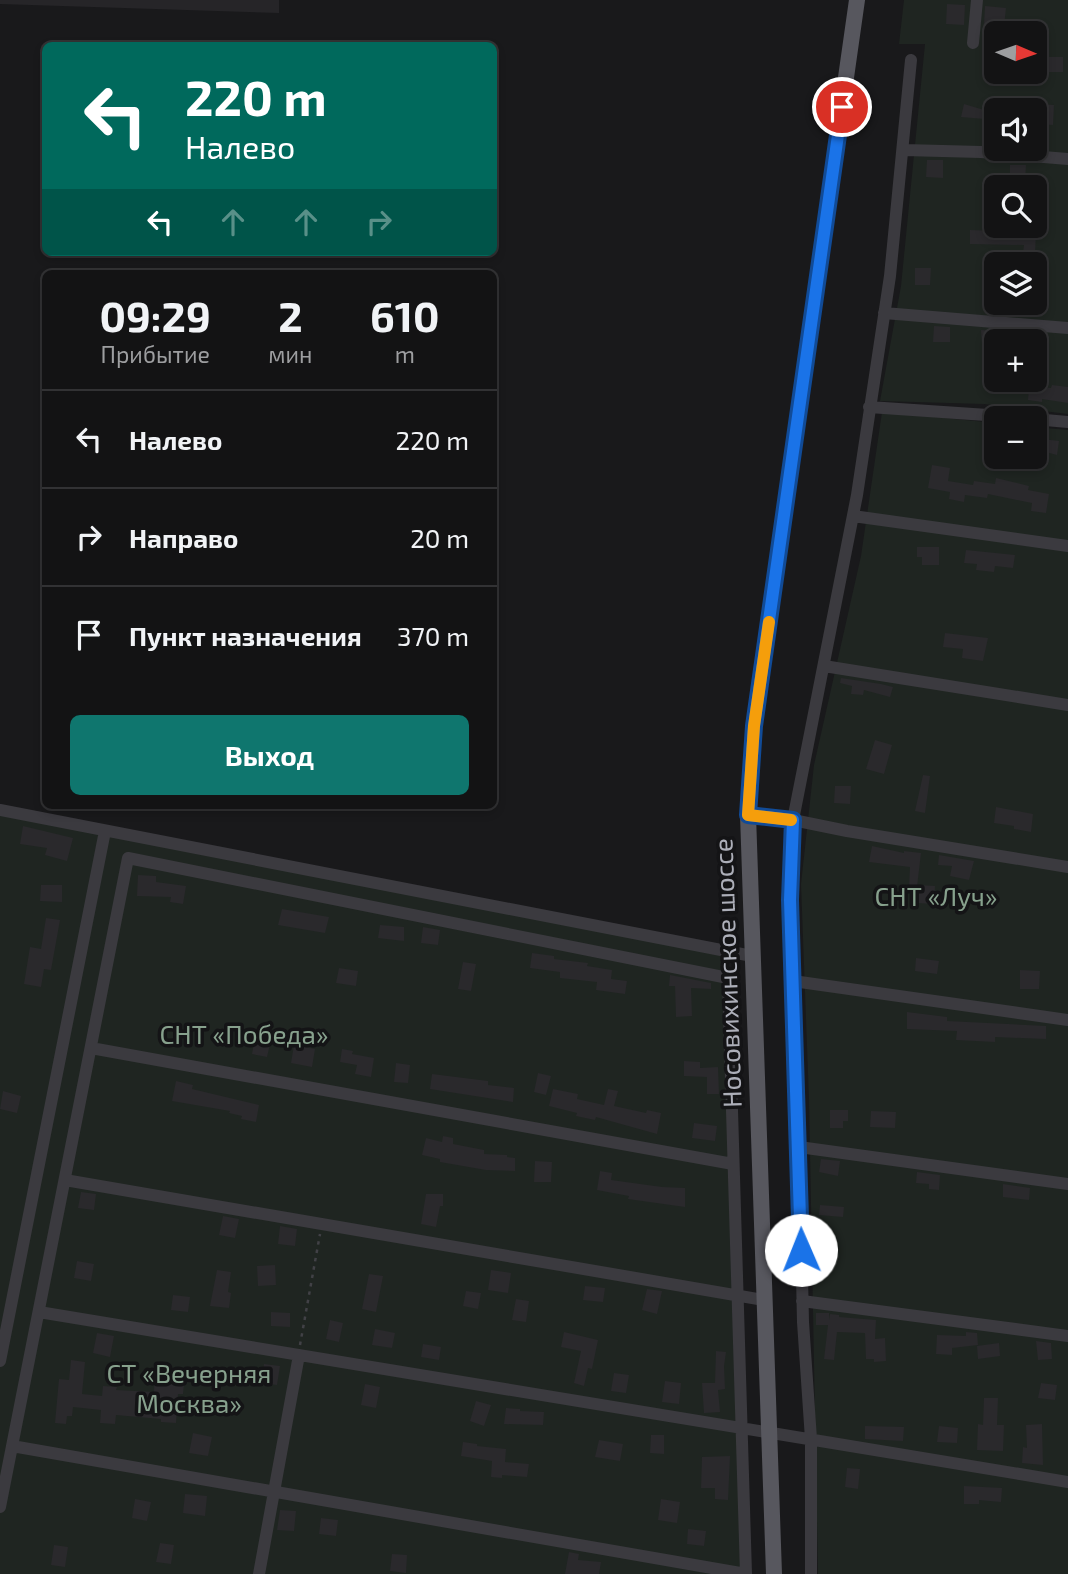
<!DOCTYPE html>
<html lang="ru">
<meta charset="utf-8">
<style>
body{margin:0;font-family:"Exo 2",sans-serif;background:#202022;color:#f1f3f6;height:100vh;display:flex;flex-direction:column;font-size:26px;white-space:nowrap}
*{box-sizing:border-box;margin:0}
p{font-size:23px;color:#9d9ea0}
.icon{flex:none;width:38px;height:38px;fill:none;stroke:currentColor;stroke-width:2;stroke-linecap:round;stroke-linejoin:round}
.map{position:relative;flex:1;overflow:hidden}
.details{position:absolute;left:42px;top:270px;width:455px;height:539px;display:flex;flex-direction:column;background:#131314;border-radius:10px;box-shadow:0 4px 10px #0003,0 0 0 2px #323234}
.details>*{flex:none}
.banner{position:absolute;left:42px;top:42px;width:455px;height:214px;border-radius:10px;box-shadow:0 4px 10px #0003,0 0 0 2px #323234;background:#00695c;color:#fff;overflow:hidden}
.needle{width:46px;rotate:92deg}
.controls{position:absolute;left:984px;top:21px;display:grid;gap:14px}
.controls a{display:grid;place-items:center;width:63px;height:63px;border-radius:10px;background:#131314;box-shadow:0 4px 10px #0003,0 0 0 2px #323234;font-size:35px}
.pin{position:absolute;display:grid;place-items:center;width:60px;height:60px;color:#fff;margin:-30px;border:4px solid #fff;border-radius:50%;box-shadow:0 2px 7px #0007}
.me{position:absolute;width:77px;margin:-38px;rotate:359deg;stroke-linejoin:round;filter:drop-shadow(0 0 5px #0008)}
.turn{display:flex;align-items:center;gap:24px;height:147px;padding:0 28px;font-size:32px}
.turn .icon{width:91px;height:91px;stroke-width:2.5}
.turn b{display:block;font-size:49px;line-height:60px}
.lanes{display:flex;align-items:center;height:66px;padding:0 28px;background:#0003;justify-content:center;gap:35px;direction:ltr}
.lanes .off{opacity:.35}
.eta{display:flex;justify-content:space-evenly;align-items:center;height:119px;text-align:center}
.eta b{font-size:42px;font-weight:700;line-height:49px}
.primary-button{display:flex;gap:14px;margin-top:auto;padding:14px 28px}
.primary-button a{flex:1;height:80px;border-radius:10px;background:#0f766e;color:#fff;font-size:28px;font-weight:700;line-height:80px;text-align:center}
ul{padding:0;list-style:none}
li{display:flex;align-items:center;gap:21px;height:98px;padding:0 28px;border-top:2px solid #323234}
li div{flex:1}
li b{display:block;font-size:26px}
li em{font-style:normal}
.map>svg:first-child{display:block}
.built{fill:#262528}
.green{fill:#1f2521;fill-rule:evenodd}
.building{fill:#2a292c}
.lines{fill:none;stroke-linecap:round;stroke-linejoin:round}
.path{stroke:#414146;stroke-width:2.5;stroke-dasharray:3.5 5;stroke-linecap:butt}
.minor{stroke:#3b3a3f;stroke-width:12}
.major{stroke:#57575e;stroke-width:16}
.route-casing{stroke:#114b97;stroke-width:18}
.route{stroke:#1a73e8;stroke-width:12}
.slow{stroke:#f59e0b;stroke-width:12}
.labels{text-anchor:middle;stroke-width:7;stroke-linejoin:round;paint-order:stroke}
.park-label{font-size:26px;fill:#87a18d;stroke:#141416}
.street-label{font-size:26px;fill:#adafb9;stroke:#141416}
</style>
<div class="map">
<svg width="1068" height="1574" viewBox="0 0 1068 1574">
<rect width="100%" height="100%" fill="#19191b"/>
<!-- built -->
<path class="built" d="M 0,0 L 279,0 L 279,13 L 0,4 Z"/>
<!-- green -->
<path class="green" d="M 904,0 L 1068,0 L 1068,414 L 984,404 L 880,401 L 901,286 L 925,44 L 899,44 ZM 996,33 L 1034,33 L 1034,72 L 996,72 ZM 996,110 L 1034,110 L 1034,149 L 996,149 ZM 996,187 L 1034,187 L 1034,226 L 996,226 ZM 996,264 L 1034,264 L 1034,303 L 996,303 ZM 996,341 L 1034,341 L 1034,380 L 996,380 Z
M 882,412 L 996,423 L 996,457 L 1034,457 L 1034,427 L 1068,430 L 1068,1574 L 818,1574 L 809,1099 L 801,884 L 814,765 L 861,556 Z
M 0,810 L 727,951 L 746,1574 L 0,1574 Z"/>
<!-- building -->
<path class="building" d="M 947,4 L 965,5 L 964,25 L 946,24 Z
M 985,6 L 1006,8 L 1004,26 L 984,25 Z
M 1044,57 L 1063,57 L 1063,72 L 1044,72 Z
M 964,104 L 984,110 L 984,106 L 996,106 L 996,120 L 961,117 Z
M 1036,104 L 1054,105 L 1053,125 L 1036,124 Z
M 927,160 L 943,160 L 943,178 L 926,177 Z
M 1010,165 L 1026,165 L 1025,182 L 1010,182 Z
M 998,228 L 1036,232 L 1035,254 L 1023,253 L 1024,245 L 970,244 L 970,230 L 998,231 Z
M 915,268 L 931,268 L 930,285 L 915,285 Z
M 934,326 L 950,327 L 950,342 L 933,342 Z
M 981,330 L 1000,331 L 1001,341 L 982,345 Z
M 1052,385 L 1068,387 L 1068,403 L 1042,399 L 1042,402 L 1028,400 L 1029,386 L 1051,388 Z
M 1034,438 L 1059,441 L 1057,455 L 1034,449 Z
M 932,465 L 950,468 L 948,481 L 973,485 L 974,481 L 995,484 L 996,478 L 1029,486 L 1028,490 L 1049,494 L 1046,513 L 1031,511 L 1032,503 L 988,494 L 987,498 L 965,495 L 964,502 L 949,499 L 950,492 L 928,488 Z
M 917,547 L 939,547 L 939,565 L 922,565 L 922,557 L 917,557 Z
M 966,550 L 1015,555 L 1013,568 L 995,566 L 994,572 L 976,570 L 977,564 L 964,563 Z
M 945,633 L 988,638 L 983,661 L 962,658 L 963,649 L 943,647 Z
M 841,678 L 881,684 L 893,687 L 890,697 L 864,690 L 863,695 L 851,694 L 852,686 L 840,683 Z
M 875,740 L 892,745 L 884,774 L 866,769 Z
M 923,775 L 930,776 L 925,813 L 915,811 Z
M 835,786 L 851,786 L 850,804 L 834,803 Z
M 996,807 L 1033,814 L 1031,832 L 1014,829 L 1014,826 L 994,823 Z
M 23,826 L 73,838 L 67,861 L 45,855 L 47,848 L 20,844 Z
M 872,846 L 904,853 L 904,851 L 921,853 L 917,887 L 909,887 L 910,867 L 869,862 Z
M 939,855 L 974,861 L 969,880 L 950,876 L 952,866 L 938,865 Z
M 138,875 L 156,876 L 156,882 L 186,886 L 183,904 L 170,902 L 171,897 L 137,896 Z
M 41,885 L 62,885 L 62,902 L 40,901 Z
M 918,885 L 935,886 L 934,904 L 917,903 Z
M 282,909 L 329,917 L 325,933 L 278,925 Z
M 46,918 L 60,920 L 51,970 L 44,969 L 41,987 L 24,984 L 30,947 L 41,949 Z
M 380,925 L 404,927 L 404,941 L 378,938 Z
M 423,927 L 440,930 L 438,945 L 421,943 Z
M 532,953 L 554,956 L 554,959 L 588,963 L 587,966 L 612,970 L 611,979 L 627,981 L 625,994 L 596,990 L 597,982 L 560,978 L 560,972 L 530,968 Z
M 916,958 L 939,961 L 937,974 L 915,971 Z
M 463,962 L 476,964 L 471,991 L 458,989 Z
M 339,968 L 358,971 L 356,986 L 336,983 Z
M 1020,970 L 1040,971 L 1039,989 L 1020,989 Z
M 670,975 L 711,983 L 711,989 L 691,988 L 692,1016 L 676,1017 L 675,986 L 669,986 Z
M 907,1012 L 947,1017 L 947,1021 L 1046,1026 L 1046,1039 L 995,1037 L 995,1042 L 956,1040 L 957,1031 L 907,1029 Z
M 255,1037 L 271,1040 L 267,1057 L 252,1054 Z
M 294,1045 L 315,1049 L 312,1067 L 291,1063 Z
M 342,1049 L 353,1051 L 352,1054 L 374,1058 L 371,1077 L 355,1074 L 357,1065 L 340,1062 Z
M 684,1061 L 700,1062 L 700,1068 L 718,1067 L 719,1094 L 707,1094 L 707,1077 L 684,1076 Z
M 396,1063 L 410,1065 L 408,1083 L 394,1082 Z
M 538,1073 L 551,1076 L 546,1095 L 534,1092 Z
M 432,1074 L 488,1081 L 488,1085 L 514,1088 L 513,1102 L 430,1089 Z
M 176,1081 L 193,1085 L 192,1089 L 259,1105 L 256,1122 L 241,1119 L 242,1116 L 229,1113 L 230,1111 L 172,1101 Z
M 553,1089 L 578,1094 L 577,1099 L 604,1105 L 608,1089 L 618,1091 L 614,1106 L 646,1113 L 647,1110 L 661,1113 L 657,1134 L 596,1117 L 595,1120 L 576,1116 L 577,1113 L 549,1106 Z
M 3,1091 L 21,1096 L 17,1113 L 0,1109 Z
M 830,1110 L 848,1110 L 848,1121 L 843,1121 L 843,1128 L 830,1128 Z
M 871,1111 L 896,1112 L 895,1128 L 870,1127 Z
M 694,1123 L 717,1126 L 715,1141 L 692,1138 Z
M 443,1136 L 453,1138 L 453,1144 L 484,1150 L 484,1154 L 507,1155 L 507,1157 L 515,1158 L 515,1171 L 486,1170 L 440,1162 L 440,1159 L 422,1155 L 426,1138 L 442,1142 Z
M 821,1159 L 840,1161 L 838,1176 L 819,1172 Z
M 535,1161 L 552,1162 L 551,1182 L 534,1182 Z
M 600,1171 L 612,1173 L 611,1180 L 662,1187 L 685,1188 L 685,1207 L 628,1199 L 629,1196 L 597,1190 Z
M 917,1172 L 940,1175 L 939,1190 L 929,1189 L 929,1184 L 916,1183 Z
M 1003,1184 L 1030,1188 L 1029,1200 L 1003,1197 Z
M 81,1192 L 96,1194 L 94,1210 L 78,1208 Z
M 426,1194 L 443,1194 L 443,1206 L 440,1206 L 436,1227 L 421,1224 Z
M 820,1205 L 844,1207 L 843,1217 L 819,1215 Z
M 223,1216 L 239,1219 L 235,1238 L 219,1235 Z
M 280,1226 L 297,1229 L 295,1246 L 278,1244 Z
M 77,1261 L 94,1264 L 91,1281 L 74,1278 Z
M 275,1265 L 276,1285 L 258,1286 L 257,1266 Z
M 217,1270 L 231,1272 L 228,1292 L 231,1293 L 229,1308 L 210,1306 Z
M 491,1270 L 511,1273 L 508,1293 L 488,1290 Z
M 369,1274 L 383,1276 L 376,1312 L 362,1309 Z
M 585,1286 L 605,1288 L 603,1302 L 583,1300 Z
M 647,1289 L 662,1291 L 657,1314 L 642,1310 Z
M 466,1291 L 481,1293 L 478,1309 L 463,1306 Z
M 173,1295 L 190,1297 L 188,1312 L 171,1310 Z
M 516,1299 L 529,1301 L 526,1322 L 512,1320 Z
M 271,1312 L 290,1313 L 290,1327 L 271,1326 Z
M 816,1313 L 829,1313 L 829,1320 L 830,1314 L 839,1315 L 839,1317 L 876,1320 L 875,1339 L 885,1338 L 886,1361 L 874,1362 L 874,1359 L 866,1359 L 865,1333 L 837,1332 L 834,1360 L 824,1359 L 828,1325 L 816,1325 Z
M 330,1320 L 343,1323 L 339,1342 L 326,1339 Z
M 375,1329 L 395,1333 L 392,1348 L 372,1345 Z
M 564,1332 L 598,1340 L 592,1369 L 588,1368 L 584,1386 L 574,1383 L 581,1351 L 561,1347 Z
M 966,1332 L 977,1333 L 978,1345 L 952,1348 L 952,1355 L 936,1354 L 937,1335 L 966,1336 Z
M 97,1333 L 114,1336 L 110,1357 L 93,1353 Z
M 1036,1341 L 1051,1343 L 1052,1359 L 1038,1360 Z
M 999,1343 L 1000,1356 L 978,1359 L 977,1346 Z
M 423,1344 L 441,1347 L 439,1360 L 421,1357 Z
M 716,1351 L 726,1352 L 724,1366 L 725,1389 L 718,1390 L 720,1412 L 704,1413 L 702,1383 L 715,1383 Z
M 71,1360 L 85,1362 L 82,1394 L 102,1396 L 103,1386 L 117,1387 L 116,1390 L 154,1392 L 155,1370 L 175,1371 L 174,1382 L 184,1383 L 183,1394 L 178,1394 L 176,1423 L 161,1422 L 161,1419 L 116,1415 L 115,1424 L 100,1423 L 101,1410 L 73,1407 L 72,1416 L 67,1416 L 66,1424 L 55,1423 L 59,1379 L 69,1380 Z
M 264,1364 L 280,1366 L 277,1385 L 261,1383 Z
M 614,1373 L 629,1375 L 626,1393 L 611,1391 Z
M 665,1381 L 681,1383 L 679,1404 L 662,1402 Z
M 1041,1383 L 1057,1385 L 1055,1400 L 1038,1398 Z
M 365,1384 L 380,1387 L 376,1408 L 361,1405 Z
M 984,1398 L 998,1398 L 997,1425 L 1004,1425 L 1003,1451 L 977,1450 L 978,1424 L 983,1425 Z
M 476,1401 L 491,1405 L 484,1426 L 470,1421 Z
M 506,1408 L 520,1409 L 520,1411 L 544,1412 L 543,1425 L 504,1424 Z
M 1042,1424 L 1043,1465 L 1022,1463 L 1023,1447 L 1027,1448 L 1026,1425 Z
M 865,1426 L 904,1427 L 903,1441 L 865,1439 Z
M 939,1426 L 958,1428 L 957,1443 L 937,1442 Z
M 193,1433 L 212,1437 L 208,1456 L 189,1453 Z
M 651,1435 L 664,1435 L 664,1454 L 650,1453 Z
M 599,1440 L 623,1444 L 620,1461 L 595,1457 Z
M 463,1442 L 477,1444 L 477,1446 L 506,1449 L 505,1462 L 529,1464 L 527,1477 L 502,1475 L 502,1478 L 491,1477 L 492,1461 L 461,1456 Z
M 730,1456 L 728,1500 L 715,1499 L 715,1488 L 701,1488 L 702,1457 Z
M 847,1468 L 860,1469 L 858,1489 L 845,1487 Z
M 964,1486 L 1002,1488 L 1001,1502 L 979,1500 L 979,1504 L 964,1504 Z
M 185,1494 L 207,1496 L 205,1516 L 183,1513 Z
M 135,1499 L 151,1502 L 147,1521 L 132,1518 Z
M 661,1499 L 680,1502 L 677,1523 L 658,1520 Z
M 280,1510 L 296,1511 L 294,1531 L 277,1530 Z
M 321,1518 L 338,1520 L 336,1536 L 319,1534 Z
M 688,1529 L 706,1531 L 704,1546 L 687,1544 Z
M 160,1543 L 174,1545 L 171,1564 L 156,1562 Z
M 54,1545 L 68,1547 L 65,1567 L 51,1565 Z
M 569,1552 L 579,1554 L 578,1560 L 601,1562 L 599,1574 L 565,1574 Z
M 392,1554 L 407,1555 L 406,1573 L 390,1571 Z"/>
<g class="lines">
<!-- path -->
<path class="path" d="M 300,1345 L 320,1234"/>
<!-- minor -->
<path class="minor" d="M 973,43 L 977,0
M 904,150 L 981,152 L 1068,159
M 884,313 L 1068,328
M 869,407 L 1031,418
M 1034,419 L 1068,422
M 853,516 L 1068,546
M 824,666 L 1068,705
M 0,810 L 752,956
M 748,815 L 793,820 L 847,831 L 1068,867
M 793,981 L 1068,1020
M 91,1048 L 733,1164
M 799,1147 L 1068,1184
M 65,1180 L 764,1300
M 802,1301 L 1068,1336
M 39,1312 L 1068,1482
M 0,1361 L 105,831
M 12,1446 L 746,1574
M 0,1507 L 128,858 L 728,978 L 746,1574
M 259,1574 L 299,1355
M 811,1574 L 811,1439 L 803,1322 L 799,1135 L 790,900 L 793,820 L 857,495 L 890,276 L 911,60"/>
<!-- major -->
<path class="major" d="M 774,1574 L 748,815 L 754,726 L 857,0"/>
</g>
<g class="lines">
<defs>
<path id="route" d="M 801,1250 L 790,900 L 793,820 L 748,815 L 754,726 L 842,107"/>
</defs>
<!-- route casing -->
<use href="#route" class="route-casing"/>
<!-- route -->
<use href="#route" class="route"/>
<!-- slow -->
<path class="slow" d="M 769,622 L 754,726 L 748,815 L 791,820"/>
</g>
<g class="labels">
<!-- park labels -->
<g class="park-label">
<text x="936" y="906">СНТ «Луч»</text>
<text x="244" y="1044">СНТ «Победа»</text>
<text x="189" y="1383">СТ «Вечерняя<tspan x="189" dy="30">Москва»</tspan></text>
</g>
<!-- street labels -->
<g class="street-label">
<text transform="translate(728 973) rotate(-92)" y="9">Носовихинское шоссе</text>
</g>
</g>
</svg>
<div class="controls">
<a><svg class="needle" viewBox="-14 -14 28 28"><path d="M0-13l5 13h-10z" fill="#e53935"/><path d="M0 13l5-13h-10z" fill="#9d9ea0"/></svg></a>
<a><svg class="icon" aria-label="sound" viewBox="0 0 24 24"><path d="M4 9h4l5-4v14l-5-4H4zM17 9q2 3 0 6"/></svg></a>
<a><svg class="icon" aria-label="search" viewBox="0 0 24 24"><circle cx="10" cy="10" r="6"/><path d="M15 15l6 6"/></svg></a>
<a><svg class="icon" aria-label="layers" viewBox="0 0 24 24"><path d="M12 4l9 5-9 5-9-5zM3 14l9 5 9-5"/></svg></a>
<a>+</a>
<a>−</a>
</div>
<div class="pin" style="left:842px;top:107px;background:#d93025"><svg class="icon" aria-label="arrive" viewBox="0 0 24 24"><path d="M6 21V4h12l-3 4 3 4H6"/></svg></div>
<svg class="me" style="left:801px;top:1250px" viewBox="-20 -20 40 40"><circle r="19" fill="#fff"/><path d="M0-13L10 11 0 6-10 11z" fill="#1a73e8"/></svg>
<div class="banner">
<div class="turn"><svg class="icon" aria-label="left" viewBox="0 0 24 24"><path d="M17 20v-9H6M10 6l-5 5 5 5"/></svg><div><b>220 m</b>Налево</div></div>
<div class="lanes"><svg class="icon" aria-label="left" viewBox="0 0 24 24"><path d="M17 20v-9H6M10 6l-5 5 5 5"/></svg><svg class="icon off" aria-label="ahead" viewBox="0 0 24 24"><path d="M12 20V5M6 11l6-6 6 6"/></svg><svg class="icon off" aria-label="ahead" viewBox="0 0 24 24"><path d="M12 20V5M6 11l6-6 6 6"/></svg><svg class="icon off" aria-label="right" viewBox="0 0 24 24"><path d="M7 20v-9h11M14 6l5 5-5 5"/></svg></div>
</div>
<section class="details">
<div class="eta">
<div><b>09:29</b><p>Прибытие</p></div>
<div><b>2</b><p>мин</p></div>
<div><b>610</b><p>m</p></div>
</div>
<ul>
<li><svg class="icon" aria-label="left" viewBox="0 0 24 24"><path d="M17 20v-9H6M10 6l-5 5 5 5"/></svg><div><b>Налево</b></div><em>220 m</em></li>
<li><svg class="icon" aria-label="right" viewBox="0 0 24 24"><path d="M7 20v-9h11M14 6l5 5-5 5"/></svg><div><b>Направо</b></div><em>20 m</em></li>
<li><svg class="icon" aria-label="arrive" viewBox="0 0 24 24"><path d="M6 21V4h12l-3 4 3 4H6"/></svg><div><b>Пункт назначения</b></div><em>370 m</em></li>
</ul>
<div class="primary-button"><a>Выход</a></div>
</section>
</div>
